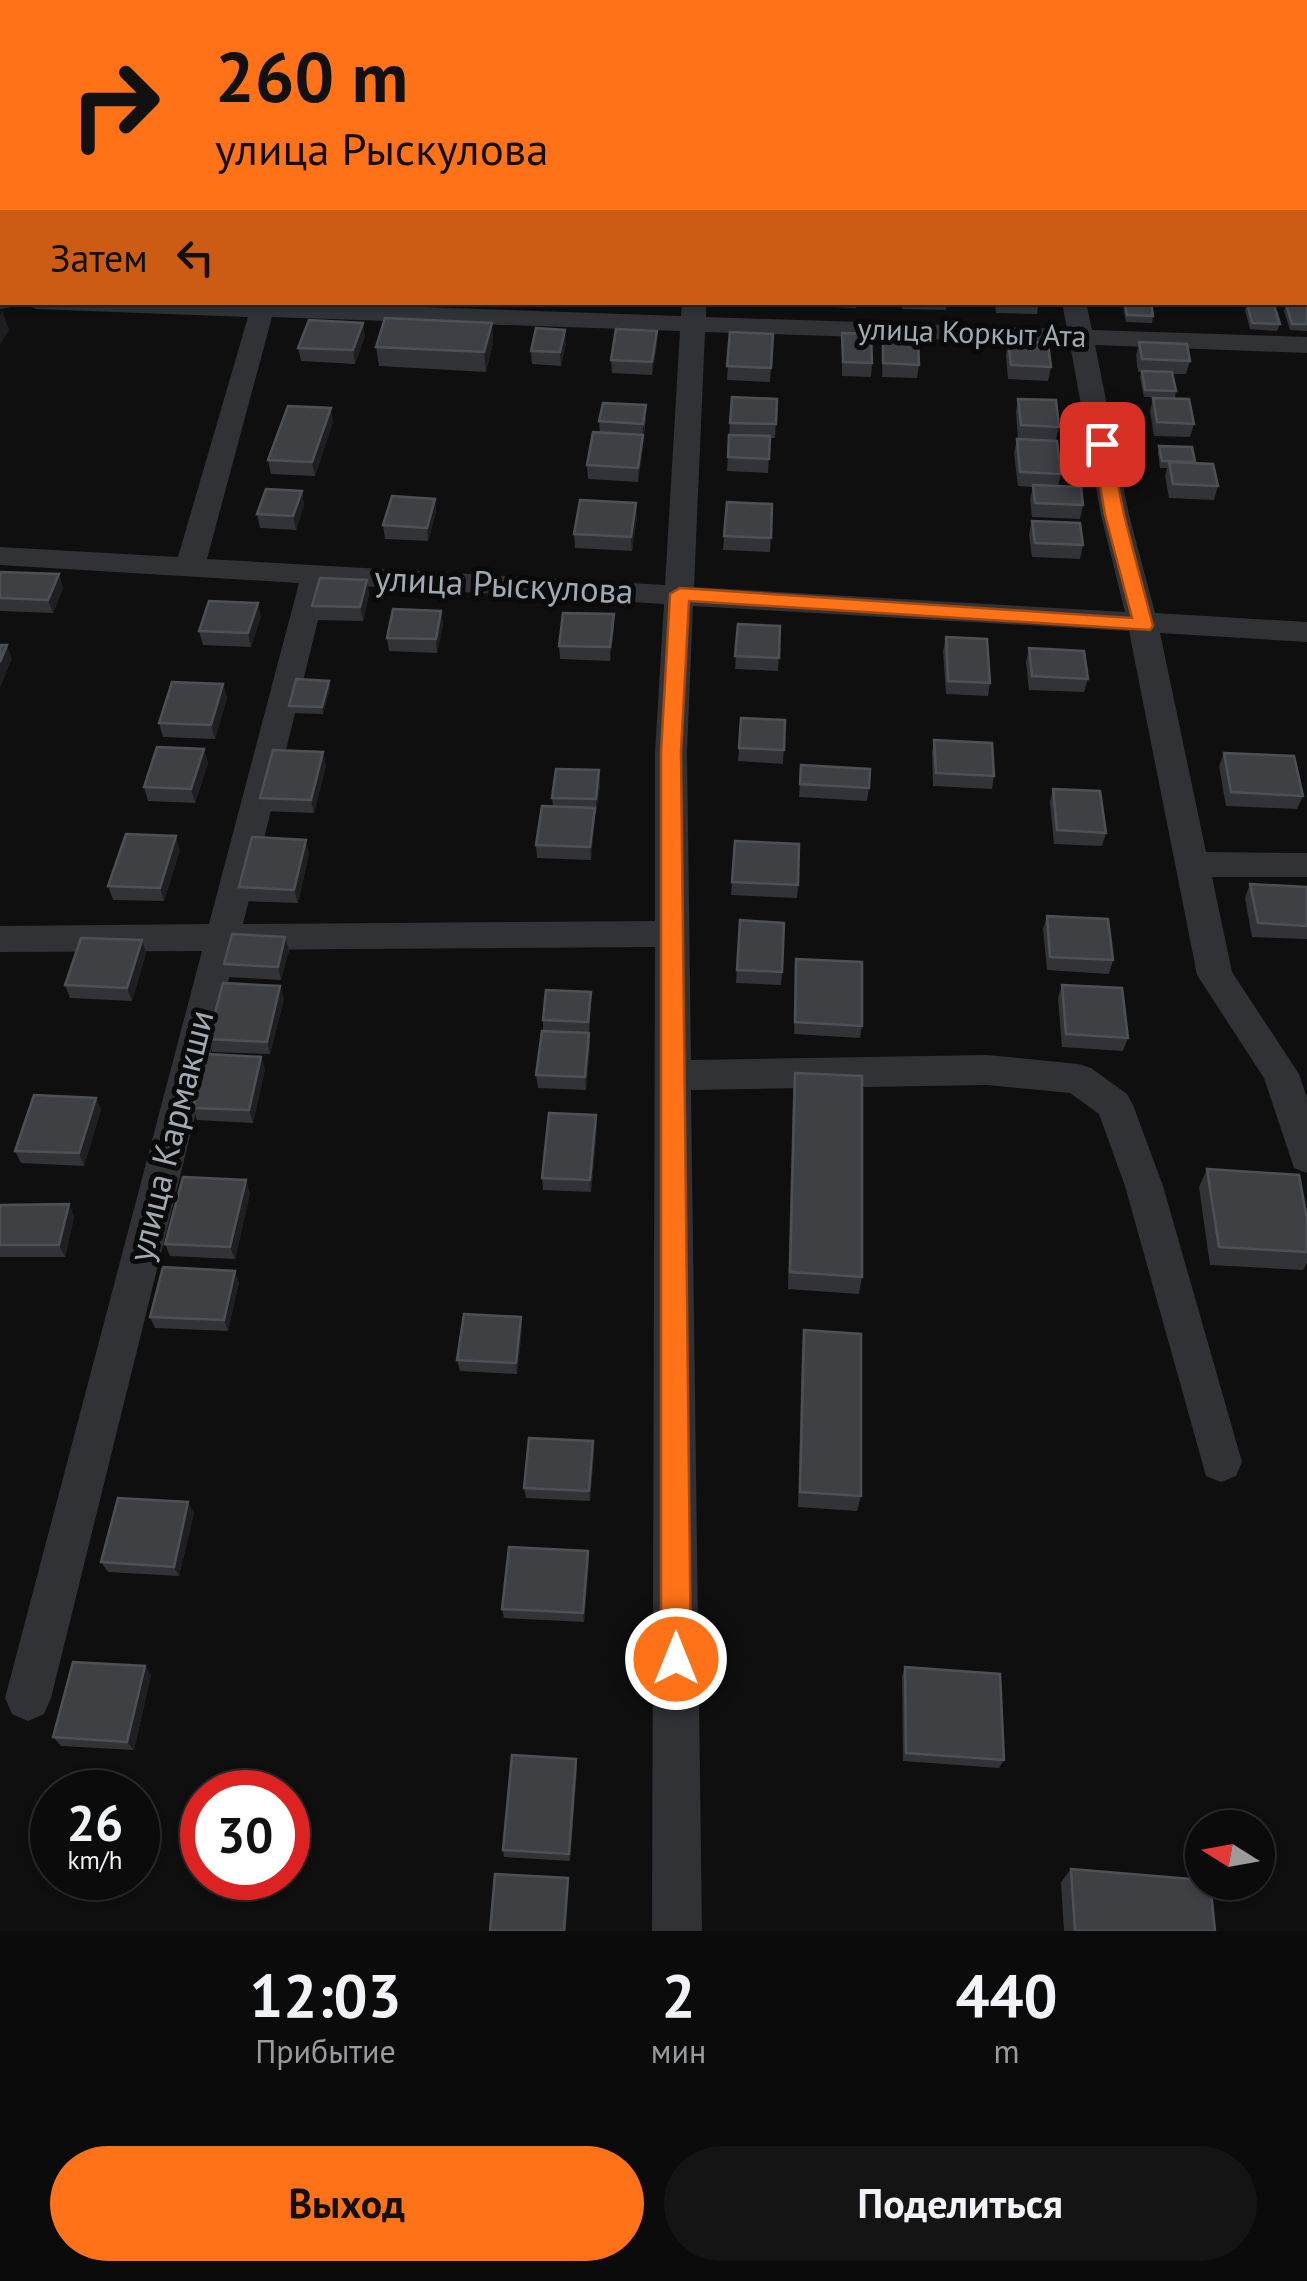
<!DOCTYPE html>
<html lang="ru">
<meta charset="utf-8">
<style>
body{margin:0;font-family:"PT Sans",sans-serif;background:#141415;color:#f1f3f6;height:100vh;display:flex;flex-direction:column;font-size:38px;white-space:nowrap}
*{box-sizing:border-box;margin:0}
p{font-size:32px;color:#9a9b9d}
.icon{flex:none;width:55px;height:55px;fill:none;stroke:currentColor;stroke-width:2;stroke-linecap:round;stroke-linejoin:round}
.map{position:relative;height:1931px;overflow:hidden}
.sheet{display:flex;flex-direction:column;background:#0b0b0c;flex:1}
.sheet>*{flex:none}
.top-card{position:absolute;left:0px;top:0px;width:1308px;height:305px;box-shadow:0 2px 8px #0004,0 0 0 2px #2b2b2d;background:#ff7218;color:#111;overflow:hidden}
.needle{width:65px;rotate:281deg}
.buttons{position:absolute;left:1185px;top:1810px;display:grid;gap:20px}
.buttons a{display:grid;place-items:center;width:90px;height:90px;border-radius:50%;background:#0b0b0c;box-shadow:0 2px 8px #0004,0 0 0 2px #2b2b2d;font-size:50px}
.speed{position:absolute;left:30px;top:1770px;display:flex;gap:20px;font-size:50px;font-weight:700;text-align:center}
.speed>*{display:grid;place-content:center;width:130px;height:130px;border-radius:50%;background:#0b0b0c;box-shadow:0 2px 8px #0004,0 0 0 2px #2b2b2d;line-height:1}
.speed small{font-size:25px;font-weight:400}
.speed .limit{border:15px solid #d22;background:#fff;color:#111}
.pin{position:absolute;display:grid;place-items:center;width:85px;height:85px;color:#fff;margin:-42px;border-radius:20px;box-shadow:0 5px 15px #0006}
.me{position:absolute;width:110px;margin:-55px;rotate:0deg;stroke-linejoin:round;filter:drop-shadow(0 0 8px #0008)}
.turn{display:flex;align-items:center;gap:35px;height:210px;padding:0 50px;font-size:45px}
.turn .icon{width:130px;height:130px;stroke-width:2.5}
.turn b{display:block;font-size:70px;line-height:85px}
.then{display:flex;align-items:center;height:95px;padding:0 50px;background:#0003;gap:20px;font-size:38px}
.eta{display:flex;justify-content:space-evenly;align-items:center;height:170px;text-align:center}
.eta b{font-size:60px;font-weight:800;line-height:70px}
.primary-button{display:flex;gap:20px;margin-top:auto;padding:20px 50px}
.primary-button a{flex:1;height:115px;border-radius:60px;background:#ff7218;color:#111;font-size:40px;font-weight:800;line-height:115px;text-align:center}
.primary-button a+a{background:#141415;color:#f1f3f6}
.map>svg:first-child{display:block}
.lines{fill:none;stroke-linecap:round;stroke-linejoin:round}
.minor{fill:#303236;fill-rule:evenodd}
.wall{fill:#323336}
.shaded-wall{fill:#1f1f21}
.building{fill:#3e4044;stroke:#4d5055;stroke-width:2.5}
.route{fill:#ff7218;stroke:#a64a10;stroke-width:2.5}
.labels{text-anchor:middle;stroke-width:10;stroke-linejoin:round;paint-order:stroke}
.far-street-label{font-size:30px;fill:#9faab3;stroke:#0a0a0b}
.street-label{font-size:35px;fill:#9faab3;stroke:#0a0a0b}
</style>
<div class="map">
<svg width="1307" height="1931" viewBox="0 0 1307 1931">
<rect width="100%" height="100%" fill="#0f0f10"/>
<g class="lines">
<!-- minor -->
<path class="minor" d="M 351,0 L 371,0 L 371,2 L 351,2 Z
M 679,0 L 699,0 L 699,2 L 679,2 Z
M 1000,0 L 1020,0 L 1020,2 L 1000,2 Z
M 1236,0 L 1259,0 L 1261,2 L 1238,2 Z
M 1305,21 L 1307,21 L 1307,33 L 1305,33 Z
M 0,47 L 2,47 L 2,59 L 0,59 Z
M 1305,94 L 1307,94 L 1307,111 L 1305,111 Z
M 0,295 L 2,302 L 14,302 L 11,307 L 0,309 Z
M 24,302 L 276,302 L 681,316 L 682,302 L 706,302 L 706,317 L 1067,329 L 1062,302 L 1086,302 L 1092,330 L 1307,337 L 1307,353 L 1095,345 L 1129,515 L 1155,613 L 1307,622 L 1307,642 L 1160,633 L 1206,852 L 1307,853 L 1307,877 L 1212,877 L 1232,972 L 1299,1074 L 1307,1098 L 1307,1173 L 1294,1168 L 1264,1078 L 1197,975 L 1129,631 L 693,606 L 687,752 L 691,1060 L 987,1055 L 1078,1064 L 1091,1068 L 1127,1094 L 1133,1105 L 1163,1186 L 1242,1462 L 1236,1476 L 1221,1482 L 1206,1476 L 1125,1186 L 1099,1114 L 1070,1093 L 987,1085 L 691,1090 L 702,1931 L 652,1931 L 655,947 L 236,950 L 51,1698 L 44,1714 L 28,1721 L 12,1714 L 5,1698 L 202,951 L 0,952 L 0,926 L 209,924 L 299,583 L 0,565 L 0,547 L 178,557 L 248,317 L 36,309 ZM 272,317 L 680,331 L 665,585 L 207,559 ZM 705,332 L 1070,344 L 1101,515 L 1125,612 L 694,587 ZM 327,584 L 664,604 L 655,752 L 655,921 L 243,924 Z"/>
</g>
<!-- wall -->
<path class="wall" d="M 723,0 L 756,0 L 756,2 L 723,2 Z
M 779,302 L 810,302 L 809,306 L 779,305 Z
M 832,302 L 857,302 L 856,308 L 832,307 Z
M 902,302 L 947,302 L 946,310 L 902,309 Z
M 995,302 L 1039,302 L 1037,314 L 996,313 Z
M 1124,302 L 1151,302 L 1153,316 L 1152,323 L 1126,322 L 1123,307 Z
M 1247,303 L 1280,324 L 1277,331 L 1250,329 L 1245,310 Z
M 1286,304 L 1307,305 L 1307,331 L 1290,330 L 1284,311 Z
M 492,323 L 493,343 L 486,372 L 379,366 L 376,347 Z
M 657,331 L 657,344 L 652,375 L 612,373 L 611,360 Z
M 730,332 L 773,334 L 770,382 L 727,380 Z
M 842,333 L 872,363 L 871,377 L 842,376 Z
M 365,336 L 355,364 L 301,361 L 298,348 Z
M 883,337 L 919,365 L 917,378 L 882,377 Z
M 1008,341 L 1051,367 L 1048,381 L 1008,379 L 1006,355 Z
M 1139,342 L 1190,361 L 1186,374 L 1173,374 L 1176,391 L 1175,398 L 1144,397 L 1140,377 L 1141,372 L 1138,372 L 1136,356 Z
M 566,343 L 561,366 L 532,364 L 531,351 Z
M 1153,398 L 1194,424 L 1190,437 L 1154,436 L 1150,411 Z
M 777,399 L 775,438 L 770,438 L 768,473 L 727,471 L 730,423 Z
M 1018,399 L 1059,427 L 1056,440 L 1018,439 L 1016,412 Z
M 646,418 L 638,482 L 588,479 L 587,465 L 600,433 L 599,421 Z
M 333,422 L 315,476 L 271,474 L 268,460 Z
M 1017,439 L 1061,474 L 1058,486 L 1083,505 L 1080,519 L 1032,517 L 1030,499 L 1033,487 L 1018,486 L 1014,453 Z
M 1159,446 L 1195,463 L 1218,486 L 1214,500 L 1169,498 L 1165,476 L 1167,468 L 1160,468 L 1158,453 Z
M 302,491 L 304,505 L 296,530 L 260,528 L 257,514 Z
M 435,499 L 436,512 L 428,541 L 385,539 L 383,525 Z
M 727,502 L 772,504 L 770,552 L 723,550 Z
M 637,516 L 632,551 L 575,548 L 574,534 Z
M 1032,521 L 1083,545 L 1080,559 L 1032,557 L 1029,534 Z
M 0,572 L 59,574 L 63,588 L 53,613 L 0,611 Z
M 367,580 L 369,594 L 363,621 L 315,620 L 312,606 Z
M 441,611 L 443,625 L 437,653 L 389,651 L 387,638 Z
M 261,616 L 251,647 L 203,645 L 199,631 Z
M 738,624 L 780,626 L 778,671 L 735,669 Z
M 614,628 L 610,661 L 560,659 L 559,646 Z
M 946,637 L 990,683 L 988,696 L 946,694 L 943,651 Z
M 1029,648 L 1088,679 L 1084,692 L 1029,690 L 1026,662 Z
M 329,681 L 330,688 L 323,714 L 290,713 L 289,706 Z
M 223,684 L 227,698 L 215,739 L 163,737 L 159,723 Z
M 741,718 L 785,720 L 783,764 L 738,761 Z
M 934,740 L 994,776 L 992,789 L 933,786 L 932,753 Z
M 204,749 L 208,763 L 195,803 L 148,801 L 144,787 Z
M 1224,753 L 1303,796 L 1297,809 L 1226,806 L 1219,766 Z
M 326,765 L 314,813 L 263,811 L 260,798 Z
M 801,765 L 869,788 L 867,801 L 799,797 Z
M 600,784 L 596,813 L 595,813 L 591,860 L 537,858 L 536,845 L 553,806 L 552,798 Z
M 1053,789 L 1106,833 L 1102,846 L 1054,844 L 1050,802 Z
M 735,841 L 798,885 L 797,898 L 731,895 Z
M 180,850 L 164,901 L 113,900 L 108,886 Z
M 309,853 L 298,903 L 242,901 L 239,887 Z
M 1250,884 L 1307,887 L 1307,939 L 1252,937 L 1245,898 Z
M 1047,916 L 1113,960 L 1109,974 L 1047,970 L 1043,929 Z
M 740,920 L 782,972 L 781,985 L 736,983 Z
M 142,940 L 146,953 L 132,1001 L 70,998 L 65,985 Z
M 289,950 L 281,980 L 228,977 L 224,964 Z
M 796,959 L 862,1026 L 860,1038 L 794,1034 Z
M 1062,985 L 1128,1038 L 1123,1051 L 1062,1047 L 1058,998 Z
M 280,986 L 284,999 L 270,1054 L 212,1052 L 208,1039 Z
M 591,1005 L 589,1033 L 590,1046 L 586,1090 L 538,1088 L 536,1075 L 543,1031 L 543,1020 Z
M 265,1069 L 253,1123 L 197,1120 L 193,1108 Z
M 795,1073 L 862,1277 L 859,1294 L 788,1289 L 793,1091 Z
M 96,1098 L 101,1110 L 84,1166 L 21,1163 L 15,1151 Z
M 596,1115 L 597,1127 L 591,1192 L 543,1190 L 542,1178 Z
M 1207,1169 L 1307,1219 L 1307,1263 L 1303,1270 L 1210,1265 L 1199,1187 Z
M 250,1193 L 235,1259 L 170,1256 L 165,1244 Z
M 69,1204 L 74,1217 L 65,1257 L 0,1257 L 0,1205 Z
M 239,1282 L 228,1331 L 155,1328 L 150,1317 Z
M 521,1317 L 522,1329 L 517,1374 L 460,1371 L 457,1360 Z
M 804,1330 L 861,1496 L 857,1511 L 798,1507 L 802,1347 Z
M 594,1452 L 590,1501 L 526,1498 L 524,1488 Z
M 194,1513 L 179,1576 L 108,1572 L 101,1562 Z
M 589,1561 L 584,1622 L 504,1618 L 502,1609 Z
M 145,1666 L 151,1675 L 134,1750 L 61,1746 L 53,1737 Z
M 905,1667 L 1004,1760 L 999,1768 L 903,1761 L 902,1676 Z
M 577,1767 L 570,1861 L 504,1857 L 503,1850 Z
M 1071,1869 L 1215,1931 L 1064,1931 L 1061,1882 Z"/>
<!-- shaded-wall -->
<path class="shaded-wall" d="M 2,86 L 2,104 L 0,108 L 0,90 Z
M 2,310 L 9,330 L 0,345 L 0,314 Z
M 363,323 L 365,336 L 355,364 L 353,350 Z
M 492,323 L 493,343 L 486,372 L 484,352 Z
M 565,330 L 566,343 L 561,366 L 560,352 Z
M 657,331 L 657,344 L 652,375 L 652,362 Z
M 646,405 L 643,449 L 638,482 L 638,468 Z
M 331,408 L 333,422 L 315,476 L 312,462 Z
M 302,491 L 304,505 L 296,530 L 293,516 Z
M 435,499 L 436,512 L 428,541 L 427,528 Z
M 636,503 L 637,516 L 632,551 L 631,537 Z
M 59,574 L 63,588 L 53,613 L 48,600 Z
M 367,580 L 369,594 L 363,621 L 360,607 Z
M 258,603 L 261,616 L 251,647 L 248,633 Z
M 441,611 L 443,625 L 437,653 L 436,639 Z
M 614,614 L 614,628 L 610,661 L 610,647 Z
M 7,645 L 12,659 L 0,688 L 0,662 Z
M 329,681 L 330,688 L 323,714 L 322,707 Z
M 223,684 L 227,698 L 215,739 L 211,725 Z
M 204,749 L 208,763 L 195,803 L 191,789 Z
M 323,752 L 326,765 L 314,813 L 311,800 Z
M 599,770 L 600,784 L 596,813 L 596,799 Z
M 595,808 L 595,821 L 591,860 L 590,847 Z
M 176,836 L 180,850 L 164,901 L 160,888 Z
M 306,840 L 309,853 L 298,903 L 294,890 Z
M 285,937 L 289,950 L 281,980 L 278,967 Z
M 142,940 L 146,953 L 132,1001 L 127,988 Z
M 280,986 L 284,999 L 270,1054 L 267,1042 Z
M 589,1033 L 590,1046 L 586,1090 L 585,1077 Z
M 261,1057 L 265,1069 L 253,1123 L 249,1110 Z
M 96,1098 L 101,1110 L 84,1166 L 79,1153 Z
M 596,1115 L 597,1127 L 591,1192 L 590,1180 Z
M 246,1180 L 250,1193 L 235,1259 L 230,1247 Z
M 69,1204 L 74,1217 L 65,1257 L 59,1245 Z
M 235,1271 L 239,1282 L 228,1331 L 224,1320 Z
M 521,1317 L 522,1329 L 517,1374 L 516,1363 Z
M 593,1441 L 594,1452 L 590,1501 L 589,1491 Z
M 188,1502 L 194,1513 L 179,1576 L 174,1567 Z
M 588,1551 L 589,1561 L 584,1622 L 583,1613 Z
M 145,1666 L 151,1675 L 134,1750 L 127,1742 Z
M 576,1759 L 577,1767 L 570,1861 L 569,1854 Z
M 568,1878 L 569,1885 L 566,1931 L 564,1931 Z"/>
<!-- building -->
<path class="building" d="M 944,0 L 972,0 L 972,2 L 944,1 Z
M 1046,0 L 1075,0 L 1076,2 L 1046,2 Z
M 0,62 L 2,62 L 2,86 L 0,90 Z
M 1305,205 L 1307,205 L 1307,225 L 1305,225 Z
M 1305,228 L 1307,228 L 1307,246 L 1305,245 Z
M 1125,302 L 1151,302 L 1153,316 L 1127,315 Z
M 1247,303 L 1274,305 L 1280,324 L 1252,323 Z
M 1286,304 L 1307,305 L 1307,324 L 1292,324 Z
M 385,318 L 492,323 L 484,352 L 376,347 Z
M 309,320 L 363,323 L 353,350 L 298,348 Z
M 536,328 L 565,330 L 560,352 L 531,351 Z
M 616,329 L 657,331 L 652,362 L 611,360 Z
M 730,332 L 773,334 L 771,368 L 727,366 Z
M 842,333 L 871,334 L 872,363 L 843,362 Z
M 883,337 L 918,338 L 919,365 L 883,363 Z
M 1008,341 L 1048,343 L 1051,367 L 1011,365 Z
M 1139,342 L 1187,344 L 1190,361 L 1142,359 Z
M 1142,371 L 1172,372 L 1176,391 L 1145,390 Z
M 732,397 L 777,399 L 776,424 L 730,423 Z
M 1153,398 L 1189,399 L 1194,424 L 1157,422 Z
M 1018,399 L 1056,400 L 1059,427 L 1021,425 Z
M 603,403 L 646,405 L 643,424 L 599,421 Z
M 288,406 L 331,408 L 312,462 L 268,460 Z
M 593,432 L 643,435 L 638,468 L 587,465 Z
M 729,435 L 770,436 L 769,459 L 728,457 Z
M 1017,439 L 1057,441 L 1061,474 L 1020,472 Z
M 1159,446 L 1192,447 L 1195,462 L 1162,461 Z
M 1169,462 L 1213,464 L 1218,486 L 1173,484 Z
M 1033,485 L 1081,487 L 1083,505 L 1035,503 Z
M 266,489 L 302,491 L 293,516 L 257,514 Z
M 392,496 L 435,499 L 427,528 L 383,525 Z
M 580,500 L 636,503 L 631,537 L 574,534 Z
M 727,502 L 772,504 L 771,538 L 724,536 Z
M 1032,521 L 1080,523 L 1083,545 L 1035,543 Z
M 0,572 L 59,574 L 48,600 L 0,598 Z
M 320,578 L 367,580 L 360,607 L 312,606 Z
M 209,601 L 258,603 L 248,633 L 199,631 Z
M 393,609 L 441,611 L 436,639 L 387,638 Z
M 563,613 L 614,614 L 610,647 L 559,646 Z
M 738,624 L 780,626 L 779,658 L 735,656 Z
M 946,637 L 987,639 L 990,683 L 948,681 Z
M 0,645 L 7,645 L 0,662 Z
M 1029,648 L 1084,651 L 1088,679 L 1032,676 Z
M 296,679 L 329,681 L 322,707 L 289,706 Z
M 172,682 L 223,684 L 211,725 L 159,723 Z
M 741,718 L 785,720 L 784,750 L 739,748 Z
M 934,740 L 992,743 L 994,776 L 936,773 Z
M 157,747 L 204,749 L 191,789 L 144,787 Z
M 273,750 L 323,752 L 311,800 L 260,798 Z
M 1224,753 L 1294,756 L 1303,796 L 1231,792 Z
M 801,765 L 870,769 L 869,788 L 800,784 Z
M 556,769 L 599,770 L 596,799 L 552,798 Z
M 1053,789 L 1100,791 L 1106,833 L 1057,830 Z
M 542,806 L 595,808 L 590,847 L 536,845 Z
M 126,834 L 176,836 L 160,888 L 108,886 Z
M 252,837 L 306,840 L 294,890 L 239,887 Z
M 735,841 L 799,844 L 798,885 L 732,882 Z
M 1250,884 L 1307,887 L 1307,926 L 1258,923 Z
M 1047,916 L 1108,919 L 1113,960 L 1050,957 Z
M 740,920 L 784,923 L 782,972 L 737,970 Z
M 232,934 L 285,937 L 278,967 L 224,964 Z
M 81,938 L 142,940 L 127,988 L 65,985 Z
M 796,959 L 862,962 L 862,1026 L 795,1022 Z
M 223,983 L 280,986 L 267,1042 L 208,1039 Z
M 1062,985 L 1122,988 L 1128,1038 L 1066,1034 Z
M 546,990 L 591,992 L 588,1022 L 543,1020 Z
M 542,1031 L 589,1033 L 585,1077 L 536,1075 Z
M 207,1054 L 261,1057 L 249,1110 L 193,1108 Z
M 795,1073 L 862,1076 L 862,1277 L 790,1272 Z
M 34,1095 L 96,1098 L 79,1153 L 15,1151 Z
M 549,1113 L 596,1115 L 590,1180 L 542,1178 Z
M 1207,1169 L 1299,1175 L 1307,1219 L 1307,1252 L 1219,1247 Z
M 183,1177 L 246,1180 L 230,1247 L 165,1244 Z
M 69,1204 L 59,1245 L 0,1245 L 0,1205 Z
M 163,1267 L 235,1271 L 224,1320 L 150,1317 Z
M 464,1314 L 521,1317 L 516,1363 L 457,1360 Z
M 804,1330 L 861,1334 L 861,1496 L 800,1492 Z
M 529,1438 L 593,1441 L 589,1491 L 524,1488 Z
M 118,1498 L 188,1502 L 174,1567 L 101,1562 Z
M 509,1547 L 588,1551 L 583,1613 L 502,1609 Z
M 73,1662 L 145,1666 L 127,1742 L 53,1737 Z
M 905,1667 L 1000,1674 L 1004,1760 L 906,1753 Z
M 512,1755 L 576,1759 L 569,1854 L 503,1850 Z
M 1071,1869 L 1202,1880 L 1202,1882 L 1210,1882 L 1215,1931 L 1075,1931 Z
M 495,1874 L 568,1878 L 564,1931 L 490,1931 Z"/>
<!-- route -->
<path class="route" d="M 1102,439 L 1110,444 L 1124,515 L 1153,626 L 1150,630 L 689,601 L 681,752 L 691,1659 L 686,1669 L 676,1674 L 665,1669 L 661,1659 L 661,752 L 670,594 L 680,588 L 1132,618 L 1105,515 L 1093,444 Z"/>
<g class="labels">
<!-- far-street labels -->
<g class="far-street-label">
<text transform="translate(972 333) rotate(2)" y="10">улица Коркыт Ата</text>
</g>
<!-- street labels -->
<g class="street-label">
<text transform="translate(504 585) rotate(3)" y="12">улица Рыскулова</text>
<text transform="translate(171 1136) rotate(-76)" y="12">улица Кармакши</text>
</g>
</g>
</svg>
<div class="buttons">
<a><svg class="needle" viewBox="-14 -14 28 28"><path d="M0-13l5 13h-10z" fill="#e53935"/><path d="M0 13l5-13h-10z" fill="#9a9b9d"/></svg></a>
</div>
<div class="speed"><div>26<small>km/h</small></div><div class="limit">30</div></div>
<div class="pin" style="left:1102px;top:444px;background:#d93025"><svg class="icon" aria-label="arrive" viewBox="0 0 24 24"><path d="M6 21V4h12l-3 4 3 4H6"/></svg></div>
<svg class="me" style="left:676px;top:1659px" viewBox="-20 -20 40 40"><circle r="17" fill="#ff7218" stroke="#fff" stroke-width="3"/><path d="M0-11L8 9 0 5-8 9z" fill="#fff"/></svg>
<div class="top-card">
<div class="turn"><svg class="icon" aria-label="right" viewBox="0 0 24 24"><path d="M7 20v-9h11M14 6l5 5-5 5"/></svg><div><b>260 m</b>улица Рыскулова</div></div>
<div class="then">Затем<svg class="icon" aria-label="left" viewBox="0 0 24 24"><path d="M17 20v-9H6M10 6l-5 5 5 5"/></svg></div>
</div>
</div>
<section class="sheet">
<div class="eta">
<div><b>12:03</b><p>Прибытие</p></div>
<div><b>2</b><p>мин</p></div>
<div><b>440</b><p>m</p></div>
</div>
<div class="primary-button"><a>Выход</a><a>Поделиться</a></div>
</section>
